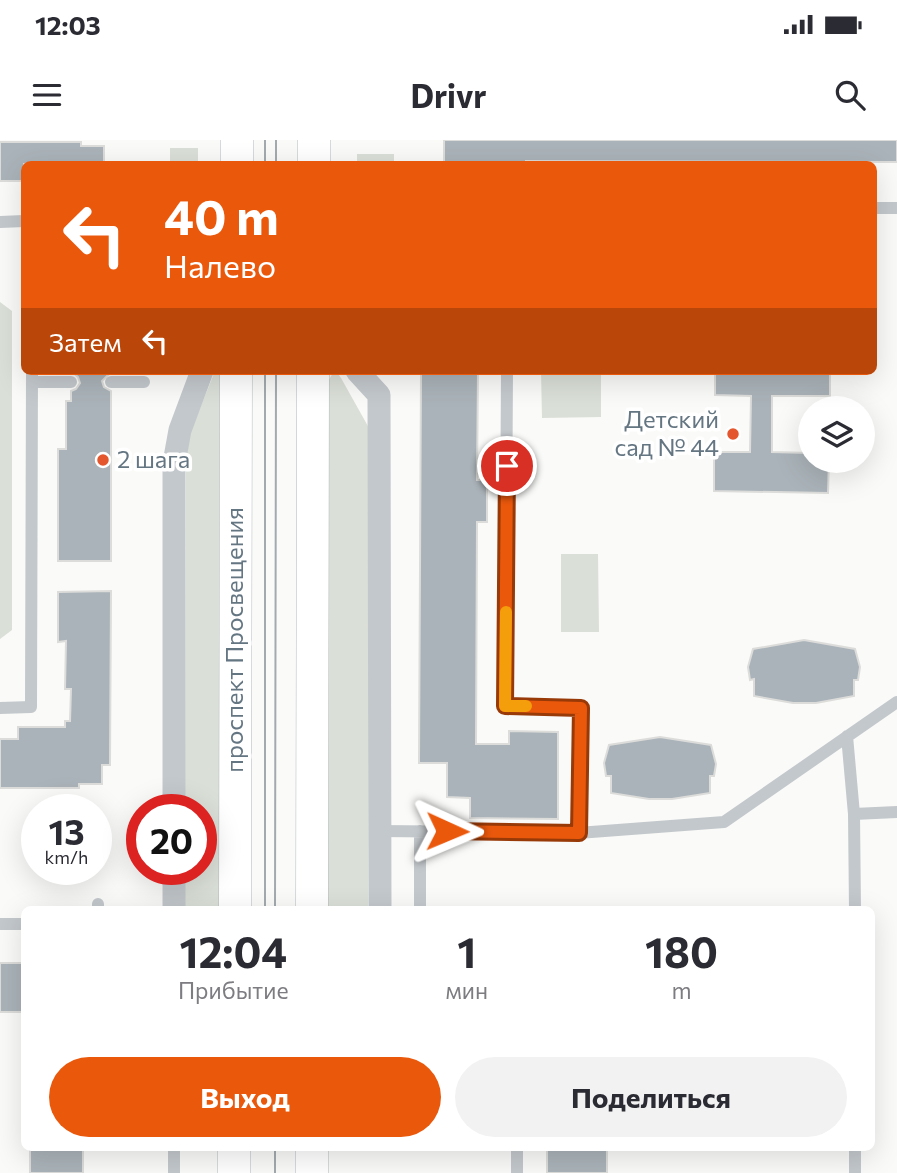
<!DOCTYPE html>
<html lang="ru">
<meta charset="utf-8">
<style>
body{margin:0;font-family:Commissioner,sans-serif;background:#f2f2f3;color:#2b2b33;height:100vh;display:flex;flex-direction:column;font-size:26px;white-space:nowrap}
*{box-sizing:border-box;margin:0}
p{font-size:23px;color:#7c7c81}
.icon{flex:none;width:38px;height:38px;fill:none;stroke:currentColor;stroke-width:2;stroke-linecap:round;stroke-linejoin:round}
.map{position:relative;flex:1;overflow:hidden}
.details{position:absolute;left:21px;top:766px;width:854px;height:245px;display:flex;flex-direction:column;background:#fff;border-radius:10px;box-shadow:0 7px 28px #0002}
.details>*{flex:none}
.banner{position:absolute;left:21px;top:21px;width:856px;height:214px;border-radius:10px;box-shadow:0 7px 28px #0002;background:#ea580c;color:#fff;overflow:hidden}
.controls{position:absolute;left:798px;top:256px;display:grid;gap:14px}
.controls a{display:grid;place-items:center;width:77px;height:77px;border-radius:50%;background:#fff;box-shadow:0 7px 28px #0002;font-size:35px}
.speed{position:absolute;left:21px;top:654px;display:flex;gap:14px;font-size:35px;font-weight:700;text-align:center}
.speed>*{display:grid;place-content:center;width:91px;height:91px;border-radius:50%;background:#fff;box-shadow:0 7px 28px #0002;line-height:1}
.speed small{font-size:18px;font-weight:400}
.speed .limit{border:10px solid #d22;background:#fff;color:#111}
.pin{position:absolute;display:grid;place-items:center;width:60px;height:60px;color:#fff;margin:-30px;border:4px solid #fff;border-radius:50%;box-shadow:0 2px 7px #0007}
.me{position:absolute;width:77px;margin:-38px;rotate:91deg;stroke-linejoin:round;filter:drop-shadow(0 0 5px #0008)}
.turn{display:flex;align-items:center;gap:24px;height:147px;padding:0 28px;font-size:32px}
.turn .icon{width:91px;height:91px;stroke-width:2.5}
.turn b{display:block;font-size:49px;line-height:60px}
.then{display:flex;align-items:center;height:66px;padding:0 28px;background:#0003;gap:14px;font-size:26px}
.eta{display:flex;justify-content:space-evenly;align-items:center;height:119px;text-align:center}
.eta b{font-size:42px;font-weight:700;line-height:49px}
.action{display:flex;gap:14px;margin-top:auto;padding:14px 28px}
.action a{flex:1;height:80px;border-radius:42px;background:#ea580c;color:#fff;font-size:28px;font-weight:700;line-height:80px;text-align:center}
.action a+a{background:#f2f2f3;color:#2b2b33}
.status{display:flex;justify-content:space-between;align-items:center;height:49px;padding:0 35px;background:#fff;direction:ltr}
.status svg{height:19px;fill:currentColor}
header{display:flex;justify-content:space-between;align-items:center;height:91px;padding:0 28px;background:#fff;font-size:32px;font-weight:700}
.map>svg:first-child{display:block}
.green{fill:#dadfd7}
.building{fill:#aab3b9;stroke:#dcdcda;stroke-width:2}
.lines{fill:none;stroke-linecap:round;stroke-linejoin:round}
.secondary-casing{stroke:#b3babf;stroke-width:33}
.lane{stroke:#c3c8cc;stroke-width:12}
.street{stroke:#c3c8cc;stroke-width:23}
.secondary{stroke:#fff;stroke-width:32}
.tram{stroke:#a2aab0;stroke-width:2}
.route-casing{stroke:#983908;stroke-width:18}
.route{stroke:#ea580c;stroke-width:12}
.slow{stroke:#f59e0b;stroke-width:12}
.poi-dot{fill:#e4572e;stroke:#fff;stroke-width:2.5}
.labels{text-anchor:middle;stroke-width:7;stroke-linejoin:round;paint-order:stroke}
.poi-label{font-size:24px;fill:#657683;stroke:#fff;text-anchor:end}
.street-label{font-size:24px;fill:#657683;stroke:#fff}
</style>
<div class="status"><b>12:03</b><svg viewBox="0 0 49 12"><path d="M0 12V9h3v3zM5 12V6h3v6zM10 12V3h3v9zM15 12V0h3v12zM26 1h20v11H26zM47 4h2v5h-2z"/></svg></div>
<header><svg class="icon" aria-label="menu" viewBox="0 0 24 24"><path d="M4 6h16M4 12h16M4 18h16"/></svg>Drivr<svg class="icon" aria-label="search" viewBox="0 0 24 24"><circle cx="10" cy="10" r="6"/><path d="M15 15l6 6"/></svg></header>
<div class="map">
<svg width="897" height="1033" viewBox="0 0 897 1033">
<rect width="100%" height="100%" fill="#fafaf8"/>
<!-- green -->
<path class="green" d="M 170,8 L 198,8 L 198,24 L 170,24 Z
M 357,14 L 394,14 L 394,24 L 357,24 Z
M 0,162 L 12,171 L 12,490 L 0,499 Z
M 215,231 L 224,231 L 225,770 L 184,770 L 185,730 L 201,730 L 201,670 L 185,670 L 186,319 L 190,293 Z
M 541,231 L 601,231 L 601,277 L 542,278 Z
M 333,233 L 338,234 L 341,238 L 369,288 L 370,294 L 368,770 L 327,770 L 328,241 Z
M 561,414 L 598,414 L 599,492 L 561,492 Z"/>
<!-- building -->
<path class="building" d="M 444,0 L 897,0 L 897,22 L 526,21 L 526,24 L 444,24 Z
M 0,2 L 81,2 L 81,6 L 104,6 L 104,24 L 24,24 L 24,41 L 0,41 Z
M 71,231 L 112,231 L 102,241 L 104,247 L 111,251 L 111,421 L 58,421 L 58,309 L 66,309 L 66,261 L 71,261 L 71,251 L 76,249 L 80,243 L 78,237 Z
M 478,231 L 477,340 L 487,340 L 487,382 L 477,382 L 476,604 L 509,604 L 509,591 L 558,592 L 558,679 L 470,678 L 470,658 L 447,657 L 447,623 L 419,623 L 421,232 Z
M 715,231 L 830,231 L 830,256 L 772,256 L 772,312 L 810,313 L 810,320 L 829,320 L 828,353 L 714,351 L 714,312 L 750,312 L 751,256 L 715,255 Z
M 111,451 L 110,625 L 102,625 L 102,644 L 79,644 L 79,648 L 0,648 L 0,599 L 18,599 L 18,587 L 65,587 L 65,581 L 70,581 L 71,549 L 65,549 L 66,501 L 58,502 L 58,452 Z
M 804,500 L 855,509 L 860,527 L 858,540 L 854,540 L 854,556 L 816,563 L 793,563 L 754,556 L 754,539 L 750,540 L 748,527 L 753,509 Z
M 660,597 L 711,605 L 716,624 L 714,636 L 710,636 L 710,653 L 672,659 L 649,659 L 611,653 L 611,636 L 606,636 L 604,623 L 609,605 Z
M 0,823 L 24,823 L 24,872 L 0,872 Z
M 30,1008 L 83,1008 L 83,1033 L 30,1033 Z
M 547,1008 L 607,1008 L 607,1033 L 547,1033 Z"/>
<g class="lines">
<defs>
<path id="secondary" d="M 237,24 L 237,0
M 314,24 L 314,0
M 235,770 L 236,231
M 312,770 L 313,231
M 234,1033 L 234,1008
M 312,1033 L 312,1008"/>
</defs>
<!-- secondary casing -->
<use href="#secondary" class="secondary-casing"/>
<!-- lane -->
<path class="lane" d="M 873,68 L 897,68
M 0,82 L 24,81
M 507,231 L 505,566 L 581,568 L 578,693
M 32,242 L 71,242
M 111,242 L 144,242
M 0,568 L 31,567 L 32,231
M 847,596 L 854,674 L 855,770
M 854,674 L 897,672
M 380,691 L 578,693 L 724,682 L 897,562
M 98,764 L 98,770
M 420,770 L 420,691
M 0,784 L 24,784
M 174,1008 L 174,1033
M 517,1008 L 517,1033
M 855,1008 L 855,1033"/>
<!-- street -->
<path class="street" d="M 357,231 L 379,255 L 380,770
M 174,670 L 174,323 L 180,290 L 202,231
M 174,770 L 174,730"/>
<!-- secondary -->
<use href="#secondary" class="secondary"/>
<!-- tram -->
<path class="tram" d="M 265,24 L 265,0
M 276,24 L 276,0
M 265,770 L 265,231
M 275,770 L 276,231
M 275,1033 L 275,1008"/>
</g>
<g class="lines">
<defs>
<path id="route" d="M 447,691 L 579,693 L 581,568 L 505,566 L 507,326"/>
</defs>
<!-- route casing -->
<use href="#route" class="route-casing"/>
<!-- route -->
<use href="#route" class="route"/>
<!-- slow -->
<path class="slow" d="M 506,472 L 505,566 L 526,566"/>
</g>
<!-- markers -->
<g class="poi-dot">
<circle cx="733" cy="294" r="7"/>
<circle cx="103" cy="320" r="7"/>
</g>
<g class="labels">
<!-- poi labels -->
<g class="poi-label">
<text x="719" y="288">Детский<tspan x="719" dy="28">сад № 44</tspan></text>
<text x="117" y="328" text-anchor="start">2 шага</text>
</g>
<!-- street labels -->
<g class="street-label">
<text transform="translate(235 500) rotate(-90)" y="8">проспект Просвещения</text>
</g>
</g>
</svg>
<div class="controls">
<a><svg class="icon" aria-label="layers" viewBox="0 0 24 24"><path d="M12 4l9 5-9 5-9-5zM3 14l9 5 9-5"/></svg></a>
</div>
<div class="speed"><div>13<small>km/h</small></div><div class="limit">20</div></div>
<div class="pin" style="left:507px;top:326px;background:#d93025"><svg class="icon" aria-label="arrive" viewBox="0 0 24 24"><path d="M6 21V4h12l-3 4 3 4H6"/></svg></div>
<svg class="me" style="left:447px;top:691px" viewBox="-20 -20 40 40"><path d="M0-17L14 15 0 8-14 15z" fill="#ea580c" stroke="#fff" stroke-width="4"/></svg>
<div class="banner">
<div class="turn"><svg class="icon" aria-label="left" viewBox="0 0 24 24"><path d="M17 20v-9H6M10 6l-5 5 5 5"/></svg><div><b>40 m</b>Налево</div></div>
<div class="then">Затем<svg class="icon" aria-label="left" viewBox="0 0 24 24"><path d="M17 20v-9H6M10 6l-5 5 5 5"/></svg></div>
</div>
<section class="details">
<div class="eta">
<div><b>12:04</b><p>Прибытие</p></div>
<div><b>1</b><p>мин</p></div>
<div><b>180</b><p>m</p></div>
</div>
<div class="action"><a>Выход</a><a>Поделиться</a></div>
</section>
</div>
